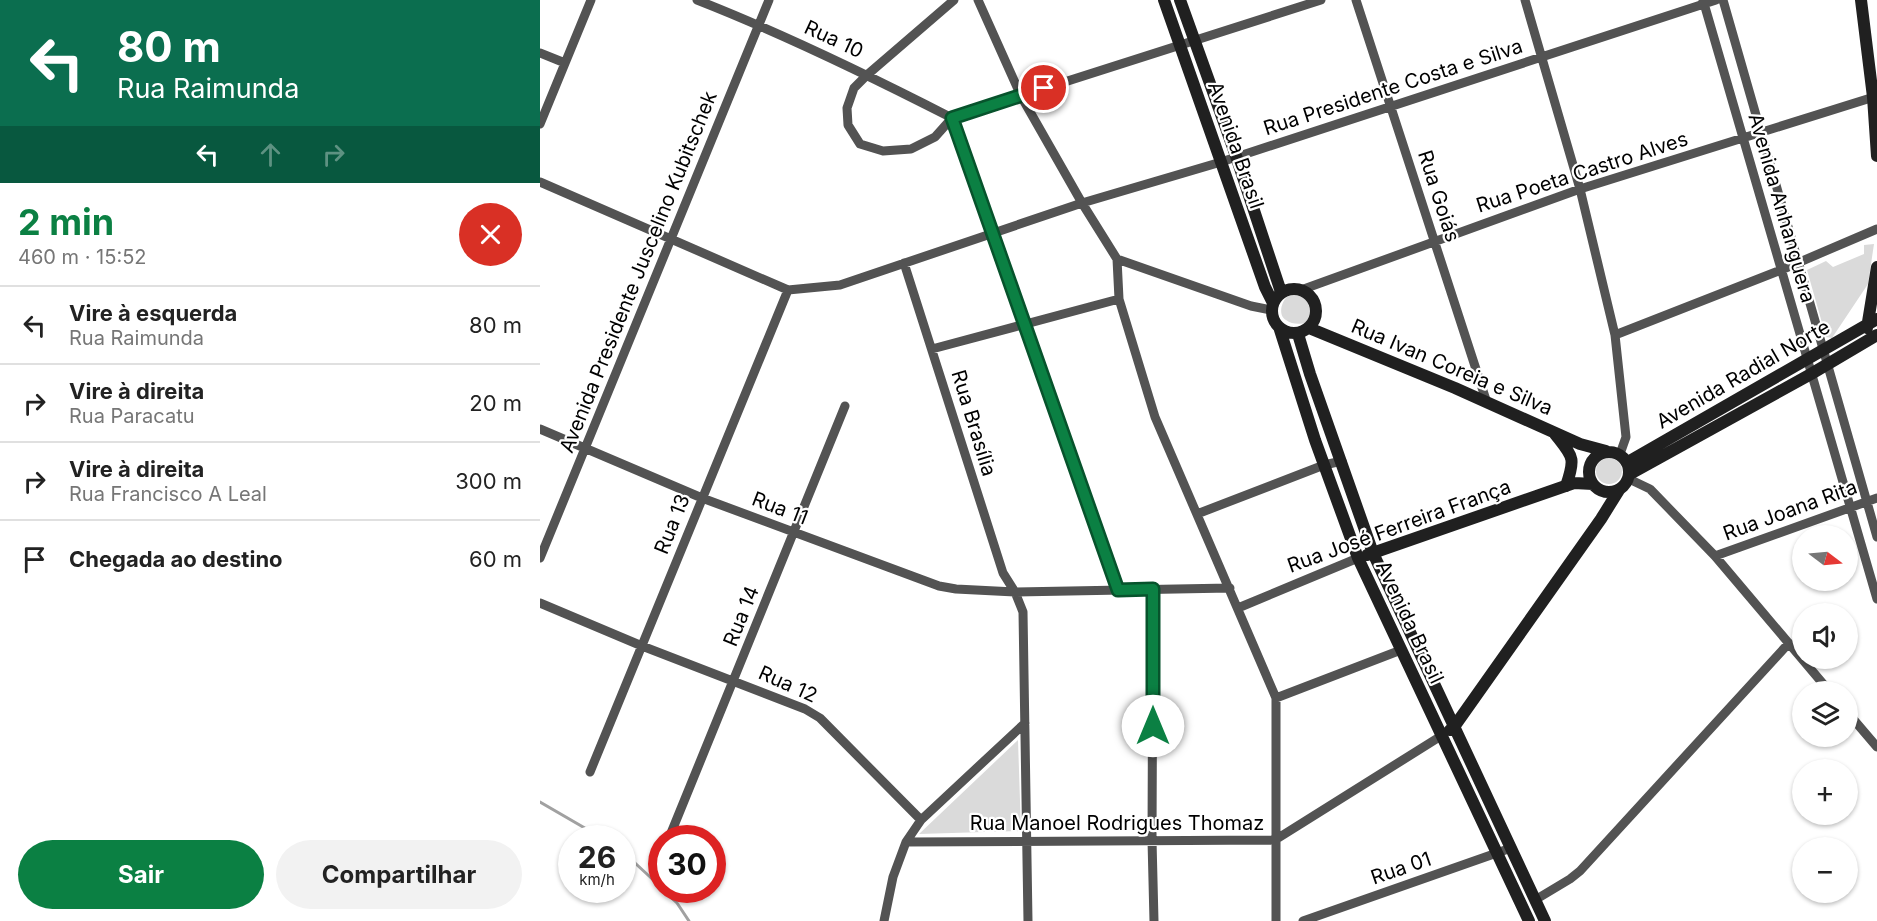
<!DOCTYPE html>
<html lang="pt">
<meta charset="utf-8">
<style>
body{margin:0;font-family:Inter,sans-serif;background:#f2f2f2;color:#222;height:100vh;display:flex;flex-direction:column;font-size:22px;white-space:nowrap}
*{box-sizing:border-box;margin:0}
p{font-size:20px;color:#767676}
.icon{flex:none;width:33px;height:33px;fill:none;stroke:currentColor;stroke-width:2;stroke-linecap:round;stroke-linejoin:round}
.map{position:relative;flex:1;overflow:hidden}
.sheet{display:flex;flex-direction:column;background:#fff;width:540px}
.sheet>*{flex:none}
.top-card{background:#0b6e4f;color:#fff;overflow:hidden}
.needle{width:39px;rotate:106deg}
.tools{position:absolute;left:1252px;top:525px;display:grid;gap:12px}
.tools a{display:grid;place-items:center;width:66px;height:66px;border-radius:50%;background:#fff;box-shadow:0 2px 4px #0004;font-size:30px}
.speed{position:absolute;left:18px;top:825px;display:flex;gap:12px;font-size:30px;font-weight:700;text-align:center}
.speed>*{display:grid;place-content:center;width:78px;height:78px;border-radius:50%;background:#fff;box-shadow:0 2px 4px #0004;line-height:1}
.speed small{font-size:15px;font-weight:400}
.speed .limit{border:9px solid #d22;background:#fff;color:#111}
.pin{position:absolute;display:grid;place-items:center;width:51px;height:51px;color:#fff;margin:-26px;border:3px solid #fff;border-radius:50%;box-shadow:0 2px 6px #0007}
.me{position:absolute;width:66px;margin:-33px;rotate:0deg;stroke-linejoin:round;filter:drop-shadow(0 0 4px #0008)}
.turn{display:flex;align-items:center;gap:21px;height:126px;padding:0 18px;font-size:27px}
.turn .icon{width:78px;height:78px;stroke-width:2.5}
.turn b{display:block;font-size:42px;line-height:51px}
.lanes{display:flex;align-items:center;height:57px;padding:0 18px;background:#0003;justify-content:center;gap:30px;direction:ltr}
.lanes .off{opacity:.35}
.round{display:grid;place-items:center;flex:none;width:63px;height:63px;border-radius:32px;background:#f2f2f2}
.head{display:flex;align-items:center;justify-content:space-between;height:102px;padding:0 18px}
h1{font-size:36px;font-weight:700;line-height:45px;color:#0b8043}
.cta{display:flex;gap:12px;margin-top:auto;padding:12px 18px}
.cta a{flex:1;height:69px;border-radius:36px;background:#0b8043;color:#fff;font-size:24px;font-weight:700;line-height:69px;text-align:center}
.cta a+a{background:#f2f2f2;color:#222}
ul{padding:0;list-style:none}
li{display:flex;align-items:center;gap:18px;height:78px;padding:0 18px;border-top:2px solid #e0e0e0}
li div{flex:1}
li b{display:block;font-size:22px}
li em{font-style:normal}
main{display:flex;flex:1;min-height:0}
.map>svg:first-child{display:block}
.green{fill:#dadada}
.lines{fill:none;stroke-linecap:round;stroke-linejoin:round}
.stream{stroke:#a1a1a1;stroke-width:3}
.street{stroke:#535353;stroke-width:9}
.secondary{stroke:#202020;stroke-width:12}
.route-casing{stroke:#07532c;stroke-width:15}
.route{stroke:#0b8043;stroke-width:10}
.labels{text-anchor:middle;stroke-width:4.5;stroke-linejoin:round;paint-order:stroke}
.street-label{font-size:20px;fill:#000;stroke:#fff}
</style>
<main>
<section class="sheet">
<div class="top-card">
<div class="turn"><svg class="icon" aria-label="left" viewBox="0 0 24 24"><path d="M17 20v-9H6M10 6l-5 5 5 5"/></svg><div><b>80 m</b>Rua Raimunda</div></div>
<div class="lanes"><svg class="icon" aria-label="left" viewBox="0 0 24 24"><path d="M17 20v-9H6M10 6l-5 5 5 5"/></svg><svg class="icon off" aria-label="ahead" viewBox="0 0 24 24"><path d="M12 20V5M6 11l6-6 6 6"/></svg><svg class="icon off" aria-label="right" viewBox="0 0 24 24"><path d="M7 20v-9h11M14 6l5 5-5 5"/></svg></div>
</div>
<div class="head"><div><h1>2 min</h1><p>460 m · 15:52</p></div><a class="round" style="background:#d93025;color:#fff"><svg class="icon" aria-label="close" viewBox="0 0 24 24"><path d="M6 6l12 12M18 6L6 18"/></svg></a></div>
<ul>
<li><svg class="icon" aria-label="left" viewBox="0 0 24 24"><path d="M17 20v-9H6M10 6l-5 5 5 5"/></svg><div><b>Vire à esquerda</b><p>Rua Raimunda</p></div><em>80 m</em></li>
<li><svg class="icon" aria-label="right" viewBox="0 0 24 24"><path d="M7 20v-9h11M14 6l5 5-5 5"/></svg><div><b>Vire à direita</b><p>Rua Paracatu</p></div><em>20 m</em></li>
<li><svg class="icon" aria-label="right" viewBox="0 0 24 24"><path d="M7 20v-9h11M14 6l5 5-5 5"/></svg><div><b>Vire à direita</b><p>Rua Francisco A Leal</p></div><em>300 m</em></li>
<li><svg class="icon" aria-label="arrive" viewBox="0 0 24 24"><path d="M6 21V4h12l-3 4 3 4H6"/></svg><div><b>Chegada ao destino</b></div><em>60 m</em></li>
</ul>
<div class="cta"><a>Sair</a><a>Compartilhar</a></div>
</section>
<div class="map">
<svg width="1337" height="921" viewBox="0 0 1337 921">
<rect width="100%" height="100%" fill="#fff"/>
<!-- green -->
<path class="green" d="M 1334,244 L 1328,284 L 1292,338 L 1286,337 L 1267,270 L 1286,261 L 1293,267 L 1324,254 L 1324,245 Z
M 756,293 C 769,293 770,307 773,317 C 768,325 754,326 746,320 C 738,316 741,302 747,297 C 749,295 753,294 756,293 Z
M1056 471a13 13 0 1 1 26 0a13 13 0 1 1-26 0Z
M 478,740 L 481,831 L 379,834 Z"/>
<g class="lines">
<!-- stream -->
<path class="stream" d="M 0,802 L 62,838
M 82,851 L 122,888
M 123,890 L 137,903 L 149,921"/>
<!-- street -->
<path class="street" d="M 157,0 C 244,34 328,75 412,118
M 438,0 L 481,96 L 542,203 L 577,259 L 711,306 L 731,310
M 816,0 L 947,403
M 985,0 L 1040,189 L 1075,335 L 1086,437 L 1080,454
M 1163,0 L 1337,599
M 1183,0 L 1337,537
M 0,53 L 25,63
M 412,118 L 578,590
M 412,118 L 781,0
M 412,118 L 395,137 L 371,149 L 343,151 L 320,144 L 308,125 L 307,108 L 314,88 L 327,75 L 414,0
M 0,124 L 51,0
M 0,182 L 248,290 L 300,285 L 542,203 L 681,162 L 1176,0
M 577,259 L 579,299 L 615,417 L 736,698 L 736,921
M 364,263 L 463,573 L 475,592 L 483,612 L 488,921
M 761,290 L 1040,189 L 1337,96
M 1075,335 L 1241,270 L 1337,229
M 392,349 L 579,299
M 0,429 L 162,498 L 399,586 L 416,589 L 475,592 L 690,588
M 1089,479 L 1110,489 L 1175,556 L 1290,692
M 657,514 L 784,465 L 802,461
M 1175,556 L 1337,498
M 0,558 L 229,0
M 613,589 L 612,840 L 614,921
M 0,603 L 102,646 L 265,709 L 280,718 L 381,820
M 698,608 L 818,558
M 736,698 L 861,650
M 1308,713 L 1337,747
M 50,772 L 248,290
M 129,838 L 305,406
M 366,842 L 735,840 L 901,736
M 119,862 L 122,857
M 995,900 L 1030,879 L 1040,871 L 1249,643
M 344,921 L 353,877 L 366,842 L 381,820 L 485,723
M 763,921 L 971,848"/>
<!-- secondary -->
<path class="secondary" d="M 624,0 L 725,287 L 733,303
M 640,0 L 696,156 L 741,292
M 1321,0 L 1333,97 L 1337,156
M732 311a22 22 0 1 1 44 0a22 22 0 1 1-44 0Z
M 769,328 L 915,388 L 1040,444 L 1066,451
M 1327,328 L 1337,267
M 740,330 L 775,440 L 818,558 L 989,921
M 758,334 L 770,374 L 833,553 L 1005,921
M 1015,434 C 1033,457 1036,457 1026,486
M1049 472a20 20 0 1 1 40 0a20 20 0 1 1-40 0Z
M 1088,462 L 1337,319
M 1090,474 L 1271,374 L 1337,335
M 827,555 L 1034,483 L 1053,484
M 910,730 L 914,727 L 1061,519 L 1079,490"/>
</g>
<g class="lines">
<defs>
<path id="route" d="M 504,88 L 412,118 L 578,590 L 613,589 L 613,726"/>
</defs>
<!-- route casing -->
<use href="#route" class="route-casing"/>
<!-- route -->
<use href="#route" class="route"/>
</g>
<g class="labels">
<!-- street labels -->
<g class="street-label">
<text transform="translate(294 39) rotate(25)" y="7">Rua 10</text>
<text transform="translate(853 87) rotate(-18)" y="7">Rua Presidente Costa e Silva</text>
<text transform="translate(696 145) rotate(71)" y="7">Avenida Brasil</text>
<text transform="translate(1042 172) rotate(-18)" y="7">Rua Poeta Castro Alves</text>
<text transform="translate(899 196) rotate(72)" y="7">Rua Goiás</text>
<text transform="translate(1242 208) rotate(74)" y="7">Avenida Anhanguera</text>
<text transform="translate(98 272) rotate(-68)" y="7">Avenida Presidente Juscelino Kubitschek</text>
<text transform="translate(912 367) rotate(23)" y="7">Rua Ivan Coreia e Silva</text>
<text transform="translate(1203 374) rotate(-30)" y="7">Avenida Radial Norte</text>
<text transform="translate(434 423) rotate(73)" y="7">Rua Brasília</text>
<text transform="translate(240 508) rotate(21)" y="7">Rua 11</text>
<text transform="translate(1250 510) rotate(-20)" y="7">Rua Joana Rita</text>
<text transform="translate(132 524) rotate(-68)" y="7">Rua 13</text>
<text transform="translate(859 526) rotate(-20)" y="7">Rua José Ferreira França</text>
<text transform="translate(201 616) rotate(-68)" y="7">Rua 14</text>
<text transform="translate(870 622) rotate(65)" y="7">Avenida Brasil</text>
<text transform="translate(248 684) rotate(24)" y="7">Rua 12</text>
<text x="577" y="830">Rua Manoel Rodrigues Thomaz</text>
<text transform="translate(861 868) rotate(-19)" y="7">Rua 01</text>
</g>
</g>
</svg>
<div class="tools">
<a><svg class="needle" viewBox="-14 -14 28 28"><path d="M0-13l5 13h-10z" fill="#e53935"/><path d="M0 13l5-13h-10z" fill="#767676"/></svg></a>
<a><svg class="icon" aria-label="sound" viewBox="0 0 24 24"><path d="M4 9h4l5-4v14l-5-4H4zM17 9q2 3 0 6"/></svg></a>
<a><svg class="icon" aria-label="layers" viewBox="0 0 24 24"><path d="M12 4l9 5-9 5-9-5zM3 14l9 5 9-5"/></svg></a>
<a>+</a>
<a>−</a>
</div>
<div class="speed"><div>26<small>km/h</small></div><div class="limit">30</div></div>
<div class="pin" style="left:504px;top:88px;background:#d93025"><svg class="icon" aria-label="arrive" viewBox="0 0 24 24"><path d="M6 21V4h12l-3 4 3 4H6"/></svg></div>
<svg class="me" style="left:613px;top:726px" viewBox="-20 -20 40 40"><circle r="19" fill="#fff"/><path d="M0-13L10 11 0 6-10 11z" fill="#0b8043"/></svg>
</div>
</main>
